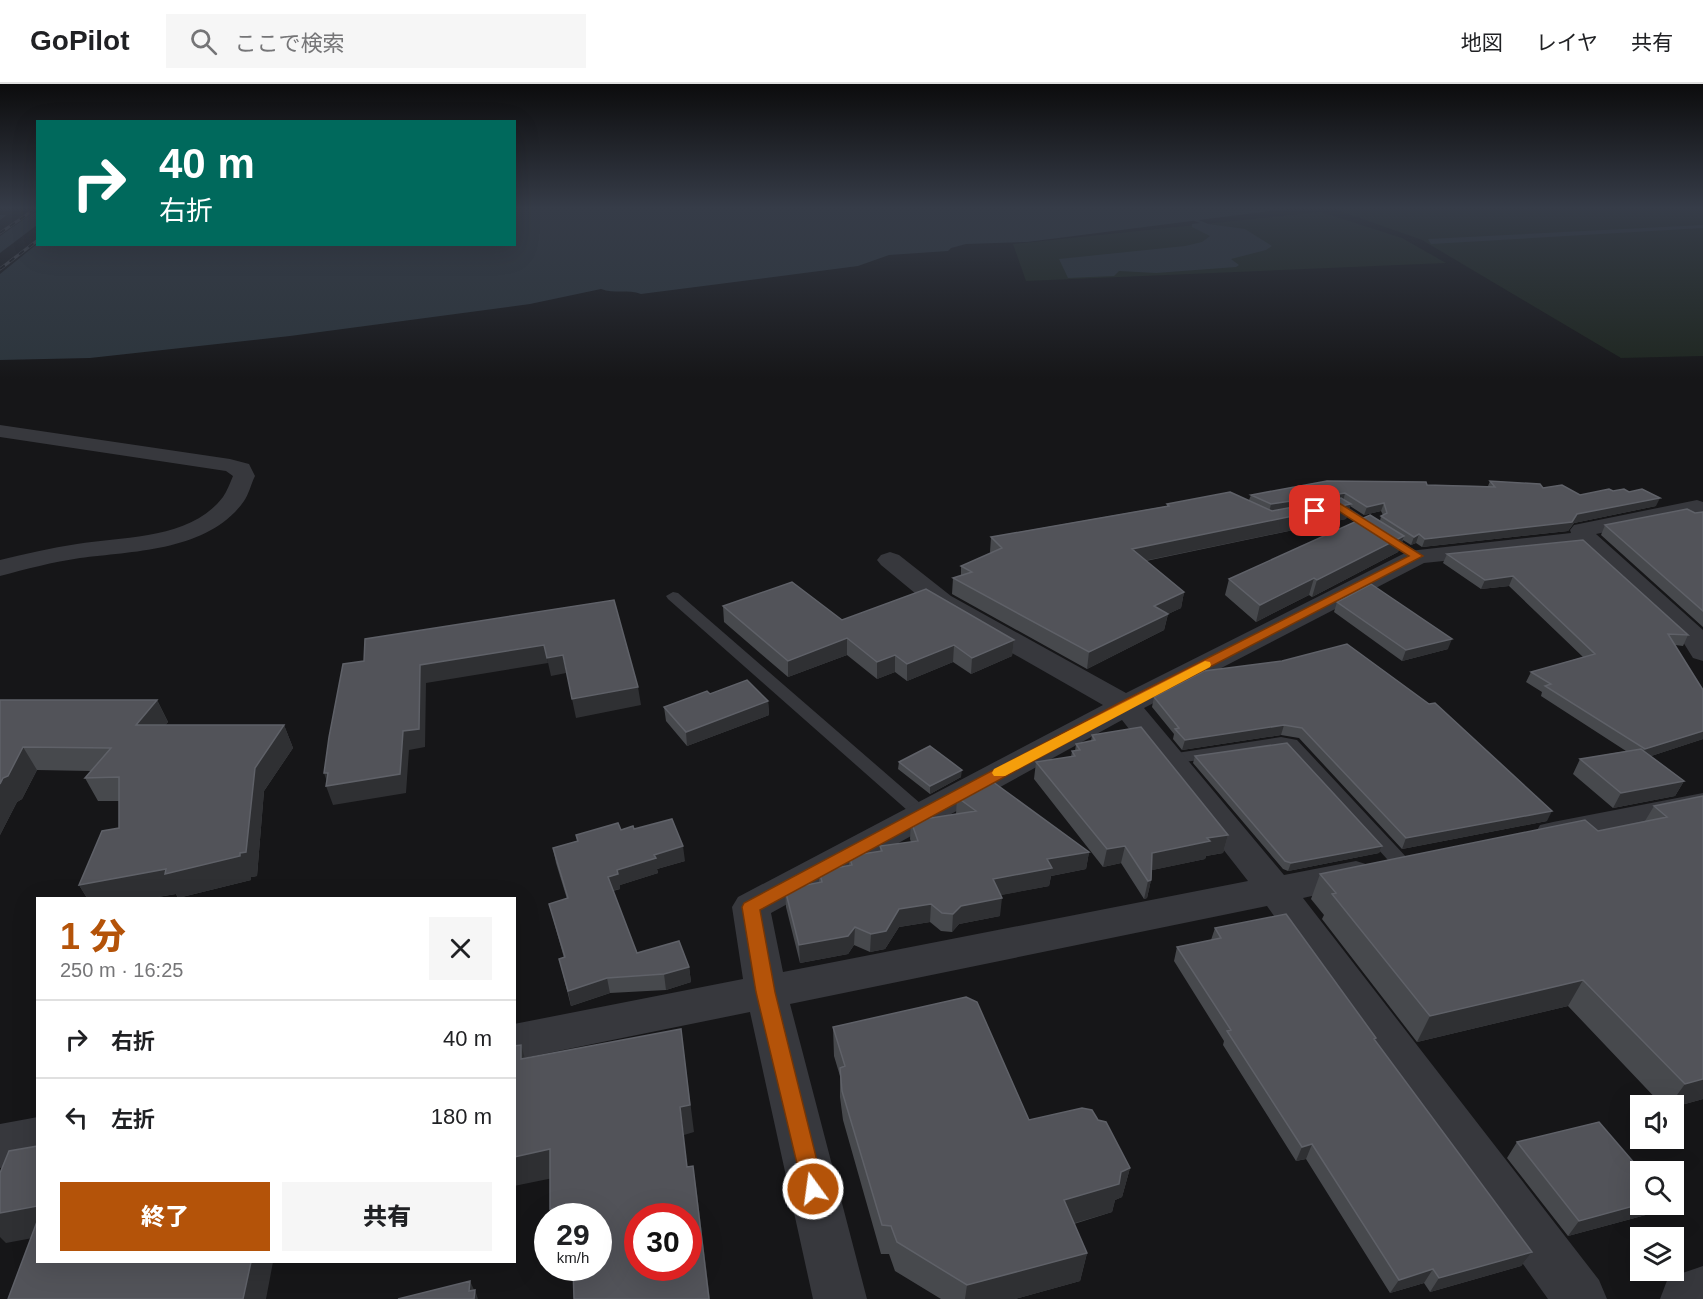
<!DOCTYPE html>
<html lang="ja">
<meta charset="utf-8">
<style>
body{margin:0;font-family:Arial,"Noto Sans JP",sans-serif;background:#f6f6f6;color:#202124;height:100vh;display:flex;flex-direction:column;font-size:22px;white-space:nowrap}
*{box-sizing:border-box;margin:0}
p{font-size:20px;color:#757577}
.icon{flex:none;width:33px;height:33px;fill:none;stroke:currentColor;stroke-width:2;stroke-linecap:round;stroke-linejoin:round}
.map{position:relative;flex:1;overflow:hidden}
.sheet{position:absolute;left:36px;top:813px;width:480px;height:366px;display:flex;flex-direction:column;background:#fff;border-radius:0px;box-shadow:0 6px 24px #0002}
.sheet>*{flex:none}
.top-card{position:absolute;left:36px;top:36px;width:480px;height:126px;border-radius:0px;box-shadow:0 6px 24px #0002;background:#00695c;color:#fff;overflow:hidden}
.tools{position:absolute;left:1630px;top:1011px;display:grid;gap:12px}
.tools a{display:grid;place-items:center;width:54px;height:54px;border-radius:0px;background:#fff;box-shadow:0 6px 24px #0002;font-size:30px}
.speed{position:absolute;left:534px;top:1119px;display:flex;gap:12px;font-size:30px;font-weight:700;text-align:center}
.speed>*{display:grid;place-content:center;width:78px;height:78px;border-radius:50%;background:#fff;box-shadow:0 6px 24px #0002;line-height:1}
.speed small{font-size:15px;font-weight:400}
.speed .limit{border:9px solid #d22;background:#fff;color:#111}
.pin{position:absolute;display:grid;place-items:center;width:51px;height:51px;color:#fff;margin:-26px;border-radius:12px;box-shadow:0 3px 9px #0006}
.me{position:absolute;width:66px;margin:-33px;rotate:346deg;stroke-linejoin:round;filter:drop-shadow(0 0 4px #0008)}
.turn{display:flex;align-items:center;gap:21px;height:126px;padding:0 24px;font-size:27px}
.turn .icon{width:78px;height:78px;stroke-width:2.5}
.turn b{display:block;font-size:42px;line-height:51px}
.round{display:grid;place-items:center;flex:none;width:63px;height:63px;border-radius:0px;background:#f6f6f6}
.headline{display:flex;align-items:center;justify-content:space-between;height:102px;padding:0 24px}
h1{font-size:36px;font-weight:800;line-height:45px;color:#b45309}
.primary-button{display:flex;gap:12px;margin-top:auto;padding:12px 24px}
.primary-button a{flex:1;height:69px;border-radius:0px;background:#b45309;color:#fff;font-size:24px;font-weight:800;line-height:69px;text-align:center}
.primary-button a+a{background:#f6f6f6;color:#202124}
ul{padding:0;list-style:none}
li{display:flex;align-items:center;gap:18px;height:78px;padding:0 24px;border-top:2px solid #e0e0e0}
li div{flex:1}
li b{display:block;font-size:22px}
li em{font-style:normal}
header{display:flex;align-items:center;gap:36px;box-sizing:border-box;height:84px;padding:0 30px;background:#fff;border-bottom:2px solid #e0e0e0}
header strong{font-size:28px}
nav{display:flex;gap:33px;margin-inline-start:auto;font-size:21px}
.search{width:420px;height:54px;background:#f6f6f6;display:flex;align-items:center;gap:15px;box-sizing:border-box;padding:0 21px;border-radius:0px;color:#757577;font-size:22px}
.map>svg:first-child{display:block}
.green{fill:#1e261f}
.water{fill:#2c353c}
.pier{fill:#161618}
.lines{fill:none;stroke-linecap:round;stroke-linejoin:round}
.stream{fill:#2c353c;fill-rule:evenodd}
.service{fill:#37383d;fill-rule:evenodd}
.minor{fill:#37383d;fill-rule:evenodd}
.tertiary{fill:#37383d;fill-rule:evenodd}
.rail-casing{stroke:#4a4c52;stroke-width:3}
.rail{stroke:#111113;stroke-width:2;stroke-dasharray:6;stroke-linecap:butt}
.wall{fill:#47494d}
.shaded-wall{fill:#2f3033}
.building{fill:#525359;stroke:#5f6168;stroke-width:1.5;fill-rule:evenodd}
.route{fill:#b45309;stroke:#753606;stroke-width:1.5}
.slow{fill:#f59e0b}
</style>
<header>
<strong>GoPilot</strong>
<div class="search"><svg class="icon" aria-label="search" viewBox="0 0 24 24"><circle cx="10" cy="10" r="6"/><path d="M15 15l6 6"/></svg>ここで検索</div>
<nav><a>地図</a><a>レイヤ</a><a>共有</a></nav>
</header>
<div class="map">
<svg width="1703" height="1215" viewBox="0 0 1703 1215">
<rect width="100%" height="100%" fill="#161618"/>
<!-- green -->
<path class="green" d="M 1334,125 L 1703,125 L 1703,272 L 1621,274 L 1422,156 Z
M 1321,128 L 1402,154 L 1446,179 L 1026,197 L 1013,160 Z"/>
<!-- water -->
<path class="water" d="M 515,125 L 1286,125 L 1027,158 L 966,160 L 951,164 L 948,167 L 889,171 L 858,182 L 641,210 C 628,205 614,210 601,205 L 530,220 L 290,252 L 90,274 L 0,276 L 0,131 L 37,129 L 38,160 L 514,160 Z
M 1200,139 L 1245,145 L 1272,162 L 1266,166 L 1231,175 L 1239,181 L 1236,183 L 1156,189 L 1119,187 L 1114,192 L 1068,194 L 1059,175 L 1185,162 L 1202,158 L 1210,152 L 1192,143 L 1192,140 Z
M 1703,141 L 1703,144 L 1431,160 L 1428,155 Z"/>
<!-- pier -->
<path class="pier" d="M 37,126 L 0,152 L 0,136 L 12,127 Z
M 37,141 L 37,160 L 0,190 L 0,169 Z"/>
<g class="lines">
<!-- stream -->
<path class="stream" d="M 1166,125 L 1172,125 L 1218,144 L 1214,145 Z"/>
<!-- service -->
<path class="service" d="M 1339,419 L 1343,420 L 1424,472 L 1418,476 L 1414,475 L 1337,426 L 1330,427 L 1324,424 Z
M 673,508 L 678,509 L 928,726 L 931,730 L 928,734 L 916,734 L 668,515 L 666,512 Z
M 1281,653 L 1297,656 L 1409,776 L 1412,781 L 1409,786 L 1403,788 L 1397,786 L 1286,664 L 1170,680 L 1164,679 L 1162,675 L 1164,671 L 1170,670 Z"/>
<!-- minor -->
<path class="minor" d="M 0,341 L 230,375 L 249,380 L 255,392 C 251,400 249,410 244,417 C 209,467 134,467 80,474 C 53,478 26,485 0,492 L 0,476 C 25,470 51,464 77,460 C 125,452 190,456 223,413 C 227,407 230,399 233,392 L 226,387 L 0,353 Z
M 1697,416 L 1703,418 L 1703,428 L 1596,450 L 1703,546 L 1703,577 L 1693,574 L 1683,558 L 1580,463 L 1424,479 L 1144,624 L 1284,791 L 1356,777 L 1369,781 L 1374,790 L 1369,799 L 1303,814 L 1599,1196 L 1607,1215 L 1548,1215 L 1267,822 L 790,920 L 867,1215 L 813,1215 L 750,928 L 514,976 L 514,940 L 743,895 L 732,823 L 738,813 L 1103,621 L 933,524 L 881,481 L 877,476 L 881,471 L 890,468 L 899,471 L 951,512 L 1126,609 L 1409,467 L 1571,449 L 1570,446 L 1574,441 ZM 1122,636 L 1248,797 L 783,888 L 771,829 Z
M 1703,709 L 1703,731 L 1553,762 L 1540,759 L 1535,750 L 1540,741 L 1553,738 Z
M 38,1033 L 38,1076 L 0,1084 L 0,1040 Z"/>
<!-- tertiary -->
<path class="tertiary" d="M 1703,1182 L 1703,1215 L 1660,1215 L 1668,1194 Z"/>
<defs>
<path id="rail" d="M 0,149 L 35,125
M 0,185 L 38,156"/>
</defs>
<!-- rail casing -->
<use href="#rail" class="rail-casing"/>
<!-- rail -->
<use href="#rail" class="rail"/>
</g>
<!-- wall -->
<path class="wall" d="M 1490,397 L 1543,404 L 1580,411 L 1656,422 L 1574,439 L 1568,447 L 1422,463 L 1416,459 L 1411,461 L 1403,456 L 1398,468 L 1312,513 L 1309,511 L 1256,538 L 1225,511 L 1229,495 L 1380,437 L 1381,432 L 1383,431 L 1381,427 L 1364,431 L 1350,422 L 1346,435 L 1146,477 L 1184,508 L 1181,524 L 1168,530 L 1164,546 L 1087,585 L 952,510 L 953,494 L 961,492 L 961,482 L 991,469 L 990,468 L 991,453 L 1167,422 L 1167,420 L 1249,416 L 1251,411 L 1427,401 L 1488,402 Z
M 1703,428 L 1703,543 L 1601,451 L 1605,441 Z
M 1447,470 L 1688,551 L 1683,562 L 1675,561 L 1703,655 L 1651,672 L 1684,697 L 1675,712 L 1613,724 L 1573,690 L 1580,675 L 1626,667 L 1541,612 L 1542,608 L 1526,598 L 1531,588 L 1583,573 L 1509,502 L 1481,505 L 1443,479 Z
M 1337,518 L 1448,565 L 1402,577 L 1334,528 Z
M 723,522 L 1014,556 L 1012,572 L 971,590 L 953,578 L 907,597 L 895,588 L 877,595 L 847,571 L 788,593 L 724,538 Z
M 1204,587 L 1547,737 L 1402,765 L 1299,654 L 1281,651 L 1182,666 L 1173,655 L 1174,650 L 1152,623 L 1154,613 Z
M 0,616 L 157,616 L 168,638 L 165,641 L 284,641 L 293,664 L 264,707 L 257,792 L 251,793 L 251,796 L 178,814 L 176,810 L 152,814 L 87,814 L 79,801 L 119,744 L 119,717 L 98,717 L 85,694 L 92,687 L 37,686 L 22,715 L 17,718 L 0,751 Z
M 768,617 L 769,631 L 687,662 L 666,637 L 664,623 Z
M 1092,651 L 1228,751 L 1223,769 L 1206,772 L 1205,775 L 1152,786 L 1151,796 L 1147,814 L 1144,815 L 1121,779 L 1103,783 L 1034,695 L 1036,678 L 1071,673 L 1072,667 L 1075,667 L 1076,660 L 1091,657 Z
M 1195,672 L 1382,762 L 1379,769 L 1288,787 L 1283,785 L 1193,679 Z
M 899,678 L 961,693 L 930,710 L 898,685 Z
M 1703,712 L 1703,1015 L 1674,1023 L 1674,1022 L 1663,1022 L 1568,922 L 1417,958 L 1322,835 L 1324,831 L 1311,815 L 1320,790 L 1598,747 L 1645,737 L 1654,722 Z
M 957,713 L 1089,768 L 1086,785 L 1051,792 L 1049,802 L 1000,811 L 1000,832 L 959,840 L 952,848 L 941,847 L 930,838 L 899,843 L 885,865 L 870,868 L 854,861 L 848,870 L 800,879 L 786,823 L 785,805 L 819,799 L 819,787 L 849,782 L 849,772 L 880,767 L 880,762 L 911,758 L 910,755 L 911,737 L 956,730 Z
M 634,745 L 685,777 L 657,785 L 658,789 L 620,801 L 620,805 L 613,807 L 637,869 L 689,883 L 691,898 L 666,906 L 610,909 L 571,922 L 559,875 L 564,874 L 549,820 L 567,815 L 556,779 L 553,764 L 577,757 L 576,751 L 621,746 Z
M 1215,844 L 1375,956 L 1532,1168 L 1521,1182 L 1430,1208 L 1424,1199 L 1390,1209 L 1306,1075 L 1296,1077 L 1223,961 L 1224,957 L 1174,877 L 1177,863 L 1211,856 Z
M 833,943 L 1130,1084 L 1122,1113 L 1115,1116 L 1112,1128 L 1074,1140 L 1087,1169 L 1080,1197 L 1015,1215 L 941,1215 L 895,1187 L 889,1170 L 881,1170 L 843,1036 L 840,1013 L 840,992 L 834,972 Z
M 1517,1058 L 1653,1129 L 1568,1152 L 1507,1074 Z"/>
<!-- shaded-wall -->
<path class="shaded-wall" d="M 1345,409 L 1343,418 L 1269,429 L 1271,420 Z
M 1660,414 L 1656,422 L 1574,439 L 1568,447 L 1422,463 L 1425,455 Z
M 1384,419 L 1381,427 L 1364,431 L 1367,423 Z
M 1351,420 L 1346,435 L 1129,480 L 1132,465 Z
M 1419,450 L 1416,459 L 1411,461 L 1414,453 Z
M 1404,452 L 1398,468 L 1312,513 L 1317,496 Z
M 1513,492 L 1509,502 L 1481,505 L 1485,496 Z
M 1314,494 L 1309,511 L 1256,538 L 1260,521 Z
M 1184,508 L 1181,524 L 1168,530 L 1164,546 L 1087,585 L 1089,568 L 1154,522 Z
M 847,554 L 847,571 L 788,593 L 788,577 Z
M 1452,555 L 1448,565 L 1402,577 L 1406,566 Z
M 1014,556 L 1012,572 L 971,590 L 972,574 Z
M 544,561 L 548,579 L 426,599 L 425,663 L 409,666 L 406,709 L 333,721 L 326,702 L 328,701 L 324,689 L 403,647 L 420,581 Z
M 954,561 L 953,578 L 907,597 L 907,580 Z
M 563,571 L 566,589 L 551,592 L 547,574 Z
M 895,571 L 895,588 L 877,595 L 877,578 Z
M 638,603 L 641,621 L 576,634 L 572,615 Z
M 157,616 L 168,638 L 147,664 L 136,641 Z
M 768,617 L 769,631 L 687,662 L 686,648 Z
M 284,641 L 293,664 L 264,707 L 257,792 L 251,793 L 251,796 L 178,814 L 176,810 L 152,814 L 87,814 L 79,801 L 255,684 Z
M 1284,641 L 1281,651 L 1182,666 L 1185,656 Z
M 1703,647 L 1703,655 L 1639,676 L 1645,665 Z
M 23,663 L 37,686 L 22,715 L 17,718 L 0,751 L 0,700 Z
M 962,686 L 961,693 L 930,710 L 930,702 Z
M 1684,697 L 1675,712 L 1613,724 L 1621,709 Z
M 1552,727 L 1547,737 L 1402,765 L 1406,754 Z
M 1228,751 L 1223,769 L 1206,772 L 1205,775 L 1148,787 L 1152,769 L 1207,754 Z
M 683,762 L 685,777 L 657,785 L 658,789 L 620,801 L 620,805 L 610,807 L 608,793 L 617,786 L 654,771 Z
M 1125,762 L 1121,779 L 1103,783 L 1107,765 Z
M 1382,762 L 1379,769 L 1288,787 L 1291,779 Z
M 1089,768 L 1086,785 L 1051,792 L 1049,802 L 991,813 L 993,795 L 1047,775 Z
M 1151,796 L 1147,814 L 1144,815 L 1148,797 Z
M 1002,814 L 1000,832 L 959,840 L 952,848 L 953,830 L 961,822 Z
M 931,820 L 930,838 L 899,843 L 885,865 L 870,868 L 871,850 L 899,825 Z
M 855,843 L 854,861 L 848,870 L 800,879 L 799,861 Z
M 689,883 L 691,898 L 666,906 L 664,890 Z
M 607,894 L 610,909 L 571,922 L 568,907 Z
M 1583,896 L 1568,922 L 1417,958 L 1430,932 Z
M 681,945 L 694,1048 L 684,1051 L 692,1110 L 680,1023 Z
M 521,961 L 529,989 L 521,975 Z
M 1703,995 L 1703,1015 L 1674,1023 L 1674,1022 L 1669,1022 L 1685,1000 Z
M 1312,1060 L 1306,1075 L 1296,1077 L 1302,1063 Z
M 550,1065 L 558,1093 L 514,1102 L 514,1073 Z
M 693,1082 L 697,1109 L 710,1215 L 709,1215 Z
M 1130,1084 L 1122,1113 L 1115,1116 L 1112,1128 L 1058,1144 L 1064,1116 Z
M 1641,1120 L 1660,1120 L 1653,1129 L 1568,1152 L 1579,1137 Z
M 572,1121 L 575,1132 L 552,1132 L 550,1125 Z
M 38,1122 L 38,1153 L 6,1159 L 0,1153 L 0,1129 Z
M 1532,1168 L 1521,1182 L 1430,1208 L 1439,1194 Z
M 1087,1169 L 1080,1197 L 1015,1215 L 965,1215 L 967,1201 Z
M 251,1178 L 273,1178 L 266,1215 L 243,1215 Z
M 1433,1185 L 1424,1199 L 1390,1209 L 1399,1196 Z
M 470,1197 L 475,1208 L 475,1206 L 478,1215 L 472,1215 L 469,1207 Z"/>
<!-- building -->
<path class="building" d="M 1327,397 L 1426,398 L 1427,401 L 1495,403 L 1490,397 L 1540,400 L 1543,404 L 1562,401 L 1580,411 L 1609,405 L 1613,407 L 1624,405 L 1629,408 L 1642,405 L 1660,414 L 1577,430 L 1572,438 L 1425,455 L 1419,450 L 1414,453 L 1381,432 L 1387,429 L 1384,419 L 1367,423 L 1345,409 L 1271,420 L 1251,411 Z
M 1230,408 L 1272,427 L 1341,414 L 1351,420 L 1132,465 L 1184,508 L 1154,522 L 1168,530 L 1089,568 L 953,494 L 972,488 L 961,482 L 1002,464 L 991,453 L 1169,422 L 1167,420 Z
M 1687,425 L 1695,429 L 1703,428 L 1703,527 L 1605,441 Z
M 1370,431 L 1404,452 L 1317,496 L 1314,494 L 1260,521 L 1229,495 Z
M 1583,456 L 1688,551 L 1668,550 L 1703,606 L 1703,647 L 1645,665 L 1545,602 L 1551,600 L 1531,588 L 1595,570 L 1513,492 L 1485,496 L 1447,470 Z
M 792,498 L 842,536 L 926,505 L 1014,556 L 972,574 L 954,561 L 907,580 L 895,571 L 877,578 L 847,554 L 788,577 L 723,522 Z
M 1371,500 L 1452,555 L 1406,566 L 1337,518 Z
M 614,516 L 638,603 L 572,615 L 563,571 L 547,574 L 544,561 L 420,581 L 419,645 L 403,647 L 400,690 L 326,702 L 328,689 L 324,689 L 329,653 L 343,580 L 364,577 L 365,555 Z
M 1347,560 L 1429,620 L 1435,619 L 1552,727 L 1406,754 L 1302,644 L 1284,641 L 1185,656 L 1175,645 L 1179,644 L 1154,613 L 1204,587 L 1282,577 Z
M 747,596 L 768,617 L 686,648 L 664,623 L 707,607 L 710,610 Z
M 0,616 L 157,616 L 136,641 L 284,641 L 255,684 L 246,768 L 240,769 L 240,772 L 165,790 L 166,785 L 79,801 L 102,747 L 119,744 L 119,693 L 85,694 L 111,664 L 23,663 L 8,692 L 3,694 L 0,700 Z
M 1141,643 L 1228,751 L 1207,754 L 1210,757 L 1152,769 L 1151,796 L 1148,797 L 1125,762 L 1107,765 L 1036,678 L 1075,672 L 1072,667 L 1080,666 L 1076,660 L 1095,656 L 1092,651 Z
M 1287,659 L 1382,762 L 1291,779 L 1285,777 L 1195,672 Z
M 930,662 L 962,686 L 930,702 L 899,678 Z
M 1641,665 L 1684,697 L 1621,709 L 1580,675 Z
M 989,695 L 1089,768 L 1047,775 L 1052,784 L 993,795 L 1002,814 L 961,822 L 953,830 L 942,829 L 931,820 L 899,825 L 886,847 L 871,850 L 855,843 L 848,852 L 799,861 L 785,805 L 822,798 L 819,787 L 852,781 L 849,772 L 882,767 L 880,762 L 918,757 L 911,737 L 976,727 L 957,713 Z
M 1703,712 L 1703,995 L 1685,1000 L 1583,896 L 1430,932 L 1332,810 L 1336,809 L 1320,790 L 1585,736 L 1598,747 L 1667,733 L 1654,722 Z
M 672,735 L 683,762 L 654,771 L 656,774 L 617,786 L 618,790 L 608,793 L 637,869 L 679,857 L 689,883 L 664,890 L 607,894 L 568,907 L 559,875 L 565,873 L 549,820 L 568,814 L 553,764 L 578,757 L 576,751 L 618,739 L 621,746 L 633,742 L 634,745 Z
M 1286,830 L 1376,954 L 1374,955 L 1532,1168 L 1439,1194 L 1433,1185 L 1399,1196 L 1312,1060 L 1302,1063 L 1227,947 L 1231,946 L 1177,863 L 1221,854 L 1215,844 Z
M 966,913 L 977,918 L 1029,1036 L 1082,1024 L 1092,1026 L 1098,1036 L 1106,1038 L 1130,1084 L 1121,1088 L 1119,1100 L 1064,1116 L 1087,1169 L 967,1201 L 897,1158 L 891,1142 L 882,1141 L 842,1007 L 840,984 L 845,982 L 833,943 Z
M 681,945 L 690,1021 L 680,1023 L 687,1083 L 693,1082 L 709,1215 L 574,1215 L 573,1184 L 598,1184 L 598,1132 L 572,1132 L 572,1121 L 550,1125 L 550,1065 L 514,1073 L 514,962 L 521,961 L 521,975 ZM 638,1132 L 688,1132 L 688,1184 L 638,1184 Z
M 1599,1038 L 1642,1088 L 1641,1088 L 1641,1120 L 1579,1137 L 1517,1058 Z
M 38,1062 L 38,1122 L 0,1129 L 0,1089 L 9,1067 Z
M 38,1135 L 38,1178 L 251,1178 L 243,1215 L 8,1215 Z
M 470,1197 L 469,1207 L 475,1206 L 474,1215 L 398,1215 Z"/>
<!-- sky -->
<linearGradient id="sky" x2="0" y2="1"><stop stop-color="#0c0c0d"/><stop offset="0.42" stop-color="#363c48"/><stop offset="1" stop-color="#363c48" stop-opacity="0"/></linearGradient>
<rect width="1703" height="295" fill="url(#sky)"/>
<!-- route -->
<path class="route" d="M 1339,419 L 1423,472 L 1131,624 L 760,826 L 775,908 L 824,1105 L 821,1113 L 813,1116 L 805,1113 L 756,908 L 742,823 L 744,819 L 1121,618 L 1409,472 L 1337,426 L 1315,430 L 1310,427 Z"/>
<!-- slow -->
<path class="slow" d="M 1205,577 L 1210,578 L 1211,581 L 1210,583 L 1005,692 L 994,692 L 992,689 L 994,685 Z"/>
</svg>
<div class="tools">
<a><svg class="icon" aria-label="sound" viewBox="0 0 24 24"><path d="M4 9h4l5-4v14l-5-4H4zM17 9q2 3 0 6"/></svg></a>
<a><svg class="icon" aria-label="search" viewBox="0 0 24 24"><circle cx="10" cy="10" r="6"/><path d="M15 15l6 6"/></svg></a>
<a><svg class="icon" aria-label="layers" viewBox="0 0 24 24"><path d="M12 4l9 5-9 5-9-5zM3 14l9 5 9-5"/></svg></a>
</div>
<div class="speed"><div>29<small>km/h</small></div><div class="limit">30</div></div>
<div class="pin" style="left:1315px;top:427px;background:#d93025"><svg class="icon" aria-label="arrive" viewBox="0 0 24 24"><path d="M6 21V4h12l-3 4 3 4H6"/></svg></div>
<svg class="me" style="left:813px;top:1105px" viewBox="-20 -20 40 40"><circle r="17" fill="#b45309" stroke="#fff" stroke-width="3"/><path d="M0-11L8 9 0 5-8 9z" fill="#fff"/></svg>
<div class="top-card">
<div class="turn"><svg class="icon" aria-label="right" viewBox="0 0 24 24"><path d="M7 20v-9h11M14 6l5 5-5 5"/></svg><div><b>40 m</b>右折</div></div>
</div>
<section class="sheet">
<div class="headline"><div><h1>1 分</h1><p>250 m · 16:25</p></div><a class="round"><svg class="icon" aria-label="close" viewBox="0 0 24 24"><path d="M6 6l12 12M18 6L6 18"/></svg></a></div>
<ul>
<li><svg class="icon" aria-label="right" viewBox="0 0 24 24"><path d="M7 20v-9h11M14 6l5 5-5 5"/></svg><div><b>右折</b></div><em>40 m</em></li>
<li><svg class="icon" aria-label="left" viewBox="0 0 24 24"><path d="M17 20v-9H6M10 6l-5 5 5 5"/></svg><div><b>左折</b></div><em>180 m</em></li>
</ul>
<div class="primary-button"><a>終了</a><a>共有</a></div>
</section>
</div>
